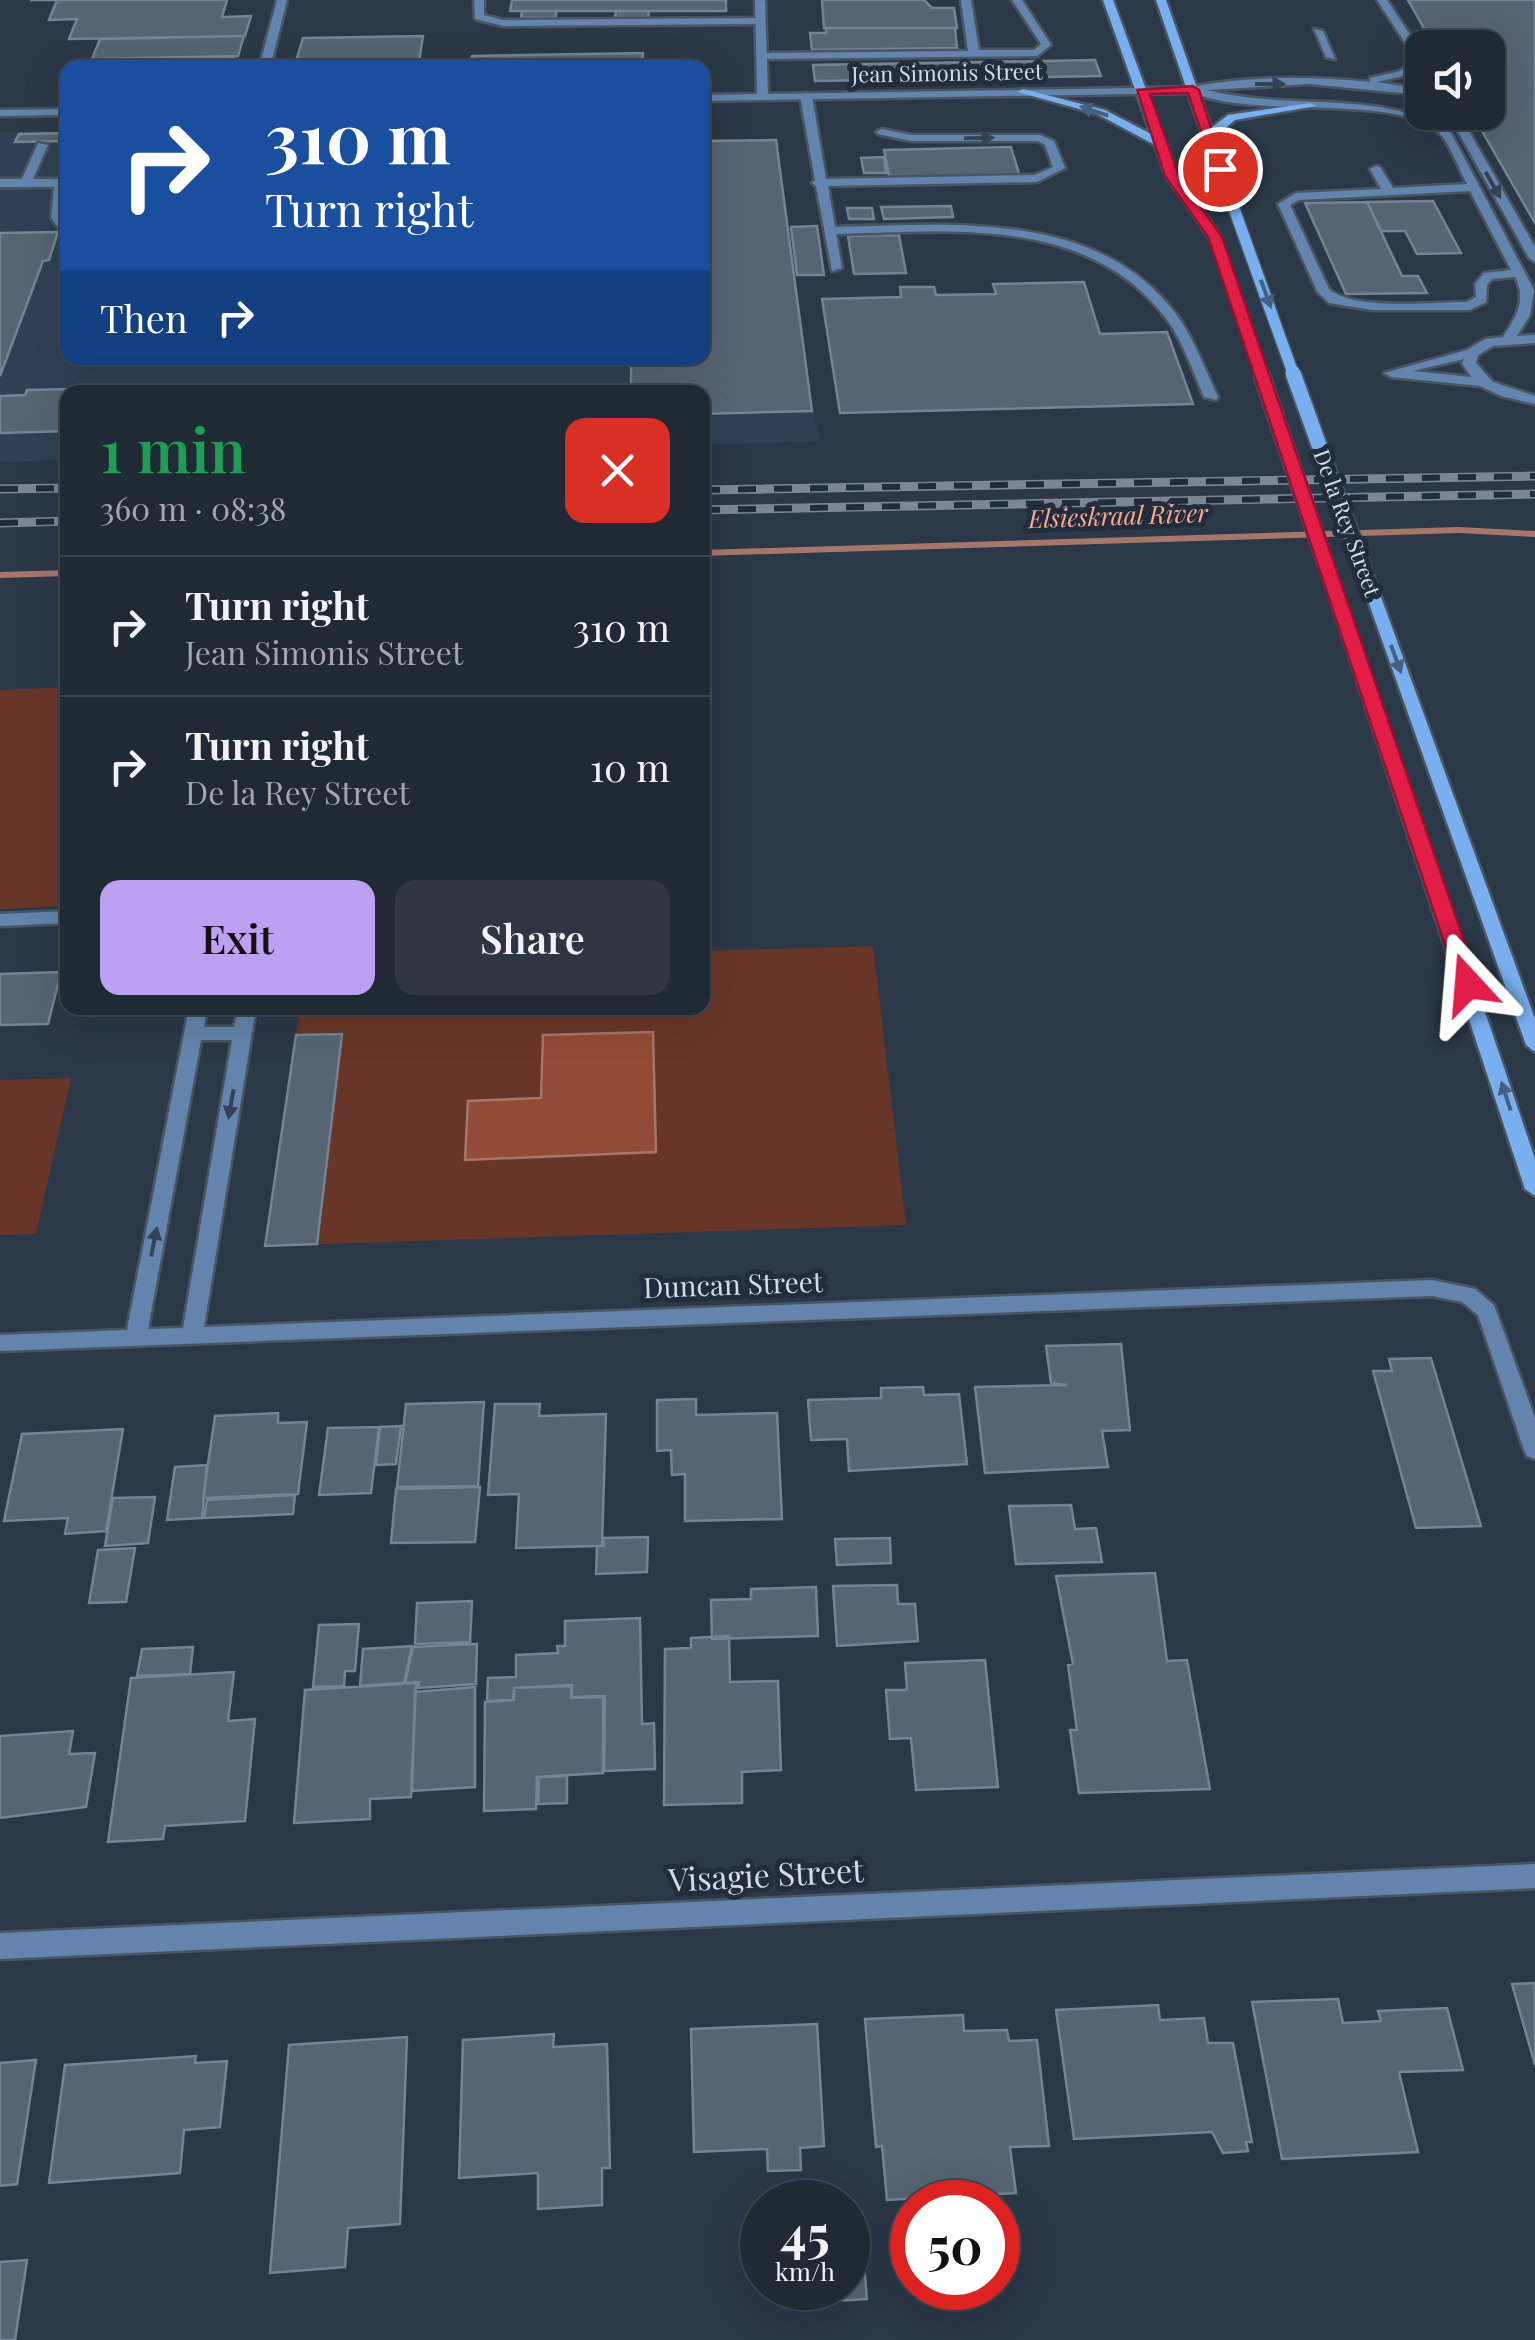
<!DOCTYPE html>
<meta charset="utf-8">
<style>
body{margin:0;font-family:"Playfair Display",serif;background:#2d3641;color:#f1f3f6;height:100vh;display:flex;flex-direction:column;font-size:38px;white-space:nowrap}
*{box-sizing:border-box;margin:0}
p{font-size:32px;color:#a2a7ad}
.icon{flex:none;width:55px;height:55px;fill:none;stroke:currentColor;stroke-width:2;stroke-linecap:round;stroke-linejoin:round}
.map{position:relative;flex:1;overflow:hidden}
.sheet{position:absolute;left:60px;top:385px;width:650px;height:630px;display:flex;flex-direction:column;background:#202a35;border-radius:20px;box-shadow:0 10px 40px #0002,0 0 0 2px #3d4650}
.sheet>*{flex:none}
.top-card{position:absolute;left:60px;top:60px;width:650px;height:305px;border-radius:20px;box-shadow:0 10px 40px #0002,0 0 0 2px #3d4650;background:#1a4fa0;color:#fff;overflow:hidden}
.tools{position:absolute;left:1405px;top:30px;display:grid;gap:20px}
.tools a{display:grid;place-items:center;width:100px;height:100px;border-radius:20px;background:#202a35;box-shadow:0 10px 40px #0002,0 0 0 2px #3d4650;font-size:50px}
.speed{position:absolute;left:740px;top:2180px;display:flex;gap:20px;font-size:50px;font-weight:700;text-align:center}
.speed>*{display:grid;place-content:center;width:130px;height:130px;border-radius:50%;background:#202a35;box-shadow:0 10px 40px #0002,0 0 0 2px #3d4650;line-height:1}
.speed small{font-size:25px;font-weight:400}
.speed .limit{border:15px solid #d22;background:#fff;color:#111}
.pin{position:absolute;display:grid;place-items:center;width:85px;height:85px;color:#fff;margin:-42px;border:5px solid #fff;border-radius:50%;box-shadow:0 2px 10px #0007}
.me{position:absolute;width:110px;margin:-55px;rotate:341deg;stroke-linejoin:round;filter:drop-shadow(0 0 8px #0008)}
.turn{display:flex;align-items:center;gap:35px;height:210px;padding:0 40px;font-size:45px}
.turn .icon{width:130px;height:130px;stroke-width:2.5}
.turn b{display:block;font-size:70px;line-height:85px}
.then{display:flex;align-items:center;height:95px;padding:0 40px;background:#0003;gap:20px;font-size:38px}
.round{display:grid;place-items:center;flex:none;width:105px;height:105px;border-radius:20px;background:#2d3641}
.headline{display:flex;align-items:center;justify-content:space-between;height:170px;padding:0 40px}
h1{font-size:60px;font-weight:600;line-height:75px;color:#1e9e55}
.button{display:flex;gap:20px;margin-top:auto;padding:20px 40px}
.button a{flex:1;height:115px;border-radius:20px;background:#bca0f2;color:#111;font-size:40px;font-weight:600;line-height:115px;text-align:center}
.button a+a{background:#2d3641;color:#f1f3f6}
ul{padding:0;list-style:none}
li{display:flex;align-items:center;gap:30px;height:140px;padding:0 40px;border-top:2px solid #3d4650}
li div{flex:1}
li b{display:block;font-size:38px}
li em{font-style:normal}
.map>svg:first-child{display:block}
.built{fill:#304155}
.green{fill:#683629}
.water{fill:#924b37;stroke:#a6766b;stroke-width:2.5}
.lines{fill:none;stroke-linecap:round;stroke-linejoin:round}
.stream{fill:#a6766b;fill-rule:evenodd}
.building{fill:#566474;stroke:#758495;stroke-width:2.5}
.lane-casing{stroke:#495563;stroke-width:5}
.street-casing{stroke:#495563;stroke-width:5}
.secondary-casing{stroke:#495563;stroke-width:5}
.lane{fill:#6384ac;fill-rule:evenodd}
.street{fill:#6384ac;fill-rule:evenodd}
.secondary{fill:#79afef;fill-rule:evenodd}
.rail-casing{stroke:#7d8794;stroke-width:9}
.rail{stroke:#212d3c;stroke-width:6;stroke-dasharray:18;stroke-linecap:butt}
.secondary-bridge-far1-casing{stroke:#495563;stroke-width:14;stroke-linecap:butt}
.secondary-bridge-casing{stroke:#495563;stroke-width:19;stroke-linecap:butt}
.secondary-bridge-far1{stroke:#79afef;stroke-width:11}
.secondary-bridge{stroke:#79afef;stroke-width:15}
.oneway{fill:#324358}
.oneway2{fill:#446184}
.route{fill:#e11d48;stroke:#92132f;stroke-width:2.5}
.labels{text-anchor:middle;stroke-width:10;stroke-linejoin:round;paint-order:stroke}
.far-street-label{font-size:22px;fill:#d4dbe5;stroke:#212d3c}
.far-water-label{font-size:25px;font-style:italic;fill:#fca891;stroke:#212d3c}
.street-label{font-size:28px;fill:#d4dbe5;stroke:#212d3c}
.near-street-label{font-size:32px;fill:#d4dbe5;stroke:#212d3c}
</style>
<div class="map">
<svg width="1535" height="2340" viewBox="0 0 1535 2340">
<rect width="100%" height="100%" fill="#2b3847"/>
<!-- built -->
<path class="built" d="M 67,131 L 68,358 L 628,358 L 629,392 L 68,392 L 67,460 L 0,462 L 0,132 Z
M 814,412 L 819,441 L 703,445 L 703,416 Z"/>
<!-- green -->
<path class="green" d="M 67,687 L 67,906 L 0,909 L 0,690 Z
M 873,946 L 906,1225 L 265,1246 L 300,1008 L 702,1008 L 703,951 Z
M 71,1078 L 36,1234 L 0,1235 L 0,1080 Z"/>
<!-- water -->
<path class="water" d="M 653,1032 L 656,1152 L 465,1160 L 468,1101 L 541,1098 L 543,1035 Z"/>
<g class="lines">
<!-- stream -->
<path class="stream" d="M 1459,527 L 1535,531 L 1535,537 L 1459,533 L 702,556 L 702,550 Z
M 68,570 L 68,576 L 0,578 L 0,572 Z"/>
</g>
<!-- building -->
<path class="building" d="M 30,0 L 227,0 L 222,17 L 251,16 L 245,36 L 69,39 L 77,19 L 49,20 L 57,0 Z
M 512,0 L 726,0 L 726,11 L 510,11 Z
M 822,0 L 924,0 L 932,8 L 954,8 L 957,28 L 824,28 Z
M 1408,0 L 1535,0 L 1535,223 L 1471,112 L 1488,112 L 1488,48 L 1435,48 Z
M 522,11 L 556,11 L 556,18 L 521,18 Z
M 616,11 L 649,11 L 648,18 L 615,18 Z
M 826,28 L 955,28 L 957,48 L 812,50 L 810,33 L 826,33 Z
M 244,36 L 238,56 L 92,59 L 100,39 Z
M 423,36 L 418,68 L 294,68 L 303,38 Z
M 643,53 L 643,68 L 470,68 L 472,56 Z
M 230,57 L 239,60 L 237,68 L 113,68 L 119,59 Z
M 1095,60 L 1101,76 L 815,81 L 813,65 Z
M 68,133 L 67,141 L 15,142 L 19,134 Z
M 776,140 L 812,411 L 702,414 L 702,392 L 631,392 L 631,358 L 702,358 L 702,141 Z
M 1011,147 L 1020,177 L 890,180 L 884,150 Z
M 884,157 L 886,173 L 864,173 L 861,158 Z
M 1433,201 L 1461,253 L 1417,254 L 1405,231 L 1381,231 L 1367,202 Z
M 1367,202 L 1402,276 L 1418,276 L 1427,293 L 1346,294 L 1305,203 Z
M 951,206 L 953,217 L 884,219 L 881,207 Z
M 847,208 L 872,208 L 874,219 L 849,219 Z
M 817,226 L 824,275 L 797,275 L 791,227 Z
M 58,232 L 49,260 L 43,261 L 0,376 L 0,233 Z
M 899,235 L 906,273 L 854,274 L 848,236 Z
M 1084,282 L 1100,334 L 1167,332 L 1193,404 L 840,413 L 822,299 L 901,297 L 900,287 L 934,287 L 936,295 L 996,294 L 993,284 Z
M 164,387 L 163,392 L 68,392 L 68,431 L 0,433 L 0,396 L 25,395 L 27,390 Z
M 61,972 L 48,1024 L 0,1025 L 0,974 Z
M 304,1008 L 340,1008 L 339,1015 L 302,1016 Z
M 342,1034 L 317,1244 L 265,1246 L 296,1035 Z
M 1121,1344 L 1130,1430 L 1102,1431 L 1108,1467 L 985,1473 L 975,1387 L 1067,1385 L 1051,1383 L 1046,1346 Z
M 1431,1358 L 1481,1526 L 1416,1528 L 1373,1371 L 1392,1371 L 1389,1359 Z
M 923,1387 L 924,1395 L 959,1394 L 967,1464 L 849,1471 L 847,1439 L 811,1440 L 808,1400 L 881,1398 L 881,1388 Z
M 696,1399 L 696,1415 L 777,1413 L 782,1519 L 685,1521 L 685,1474 L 672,1475 L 671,1450 L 657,1451 L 657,1400 Z
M 484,1402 L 478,1486 L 397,1487 L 406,1404 Z
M 495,1404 L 540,1404 L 539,1416 L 606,1414 L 602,1546 L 516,1548 L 519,1494 L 488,1495 Z
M 278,1413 L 278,1423 L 307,1422 L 298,1494 L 203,1498 L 215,1416 Z
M 401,1426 L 396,1464 L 376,1465 L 380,1427 Z
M 379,1427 L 371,1493 L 319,1495 L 328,1428 Z
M 123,1429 L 106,1531 L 65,1534 L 68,1518 L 4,1521 L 22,1434 Z
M 207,1465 L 202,1518 L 167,1520 L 175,1467 Z
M 480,1487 L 475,1542 L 391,1543 L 396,1489 Z
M 295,1495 L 293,1514 L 204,1518 L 207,1500 Z
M 155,1497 L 148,1543 L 105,1546 L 113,1498 Z
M 1071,1505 L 1075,1529 L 1096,1528 L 1102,1562 L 1016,1564 L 1009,1506 Z
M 648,1537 L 647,1572 L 596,1574 L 597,1546 L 604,1546 L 604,1538 Z
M 890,1538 L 891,1563 L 837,1565 L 835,1539 Z
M 135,1548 L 126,1602 L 89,1603 L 98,1550 Z
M 1155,1573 L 1167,1661 L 1187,1660 L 1210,1789 L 1079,1793 L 1070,1730 L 1077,1730 L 1068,1665 L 1073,1664 L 1056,1576 Z
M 897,1585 L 898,1604 L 915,1604 L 918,1641 L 837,1646 L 833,1586 Z
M 816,1587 L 818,1636 L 712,1639 L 711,1600 L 751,1599 L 751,1589 Z
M 472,1601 L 470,1642 L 415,1644 L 417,1603 Z
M 640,1618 L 642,1724 L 654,1723 L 655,1769 L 604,1771 L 605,1696 L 572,1697 L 572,1685 L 514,1688 L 513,1700 L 487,1701 L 488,1678 L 516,1677 L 516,1655 L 558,1653 L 557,1646 L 565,1646 L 565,1621 Z
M 359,1624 L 355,1671 L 345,1671 L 344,1686 L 313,1687 L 319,1625 Z
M 729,1636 L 730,1682 L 778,1681 L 781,1770 L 742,1772 L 742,1803 L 664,1805 L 665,1649 L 691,1648 L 691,1638 Z
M 477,1644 L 476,1684 L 418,1688 L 419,1682 L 405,1683 L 413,1647 Z
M 412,1646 L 404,1683 L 360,1686 L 363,1649 Z
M 193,1647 L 190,1674 L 137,1676 L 142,1649 Z
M 985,1660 L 998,1787 L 916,1790 L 911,1738 L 890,1739 L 886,1690 L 907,1690 L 905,1663 Z
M 234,1672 L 228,1721 L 255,1719 L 245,1821 L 165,1826 L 163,1839 L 108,1842 L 131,1678 Z
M 416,1683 L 411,1797 L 370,1799 L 370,1819 L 294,1823 L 305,1690 Z
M 571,1686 L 571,1698 L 603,1697 L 603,1773 L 537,1777 L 536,1809 L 484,1811 L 485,1702 L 514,1700 L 514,1688 Z
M 475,1687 L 475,1787 L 412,1791 L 415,1692 Z
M 73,1731 L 69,1754 L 95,1753 L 86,1807 L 0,1818 L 0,1736 Z
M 567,1776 L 567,1803 L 538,1804 L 539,1777 Z
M 1535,1983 L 1535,2065 L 1512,1984 Z
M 1338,1999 L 1343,2023 L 1381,2021 L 1378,2011 L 1447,2008 L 1463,2070 L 1399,2072 L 1418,2152 L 1282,2159 L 1252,2002 Z
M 1158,2005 L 1160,2020 L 1204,2018 L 1208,2043 L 1233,2043 L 1252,2142 L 1246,2142 L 1248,2151 L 1223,2153 L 1212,2132 L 1074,2139 L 1056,2010 Z
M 963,2015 L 964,2031 L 1007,2030 L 1009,2041 L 1037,2040 L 1049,2146 L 1010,2147 L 1016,2193 L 887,2200 L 882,2146 L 876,2147 L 865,2019 Z
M 817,2024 L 824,2146 L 800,2148 L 801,2170 L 768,2171 L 767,2149 L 694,2152 L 691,2029 Z
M 554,2034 L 553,2047 L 607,2044 L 610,2168 L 602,2168 L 602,2205 L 538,2209 L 538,2173 L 459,2178 L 463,2040 Z
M 407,2037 L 400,2224 L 348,2228 L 345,2267 L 270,2273 L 289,2045 Z
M 196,2056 L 195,2063 L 227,2061 L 220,2127 L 184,2130 L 180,2173 L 49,2183 L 65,2065 Z
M 36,2060 L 17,2184 L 0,2186 L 0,2063 Z
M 860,2218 L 867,2299 L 777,2304 L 777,2288 L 848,2288 L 848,2219 Z
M 27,2260 L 15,2340 L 0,2340 L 0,2262 Z"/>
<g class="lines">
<defs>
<path id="lane" d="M 277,0 L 287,0 L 270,68 L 259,68 Z
M 474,0 L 484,0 L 484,15 L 503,20 L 760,18 L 765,21 L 760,24 L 503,26 L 475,19 Z
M 961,0 L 971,0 L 979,50 L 1034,50 L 1041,44 L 1012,0 L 1022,0 L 1051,45 L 1037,56 L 762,59 L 757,56 L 762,53 L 968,51 Z
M 1377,0 L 1387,0 L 1422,53 L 1422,63 L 1408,75 L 1377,82 L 1422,89 L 1422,95 L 1309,84 L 1207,90 C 1288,111 1373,89 1449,129 L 1534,290 L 1530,315 L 1517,336 L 1535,335 L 1535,343 L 1493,346 L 1478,355 L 1476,363 L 1493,382 L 1535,396 L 1535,404 L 1501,396 L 1480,386 L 1391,377 L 1384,373 L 1467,350 L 1485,339 L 1503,337 C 1516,317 1527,300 1515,277 L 1492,279 L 1487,285 L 1486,302 L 1470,310 L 1372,310 L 1329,303 L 1317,291 L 1278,204 L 1296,193 L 1381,189 L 1370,169 L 1376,166 L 1380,167 L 1393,188 L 1467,184 C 1459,169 1452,149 1442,136 C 1406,90 1244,122 1188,90 L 1195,86 C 1253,76 1311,76 1370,82 L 1370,78 L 1400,71 L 1415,58 ZM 1470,191 L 1511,270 L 1484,273 L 1475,284 L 1476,297 L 1467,302 C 1434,302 1353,311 1329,289 L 1290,205 L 1299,200 ZM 1464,359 L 1462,363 L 1471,377 L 1413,371 Z
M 1314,29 L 1323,31 L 1335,59 L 1326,57 Z
M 806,93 L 812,96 L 826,179 L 1035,175 L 1053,167 L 1045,145 L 1038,141 L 911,141 L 878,134 L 876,132 L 882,129 L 911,135 L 1040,135 L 1054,141 L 1065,168 L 1037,182 L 828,186 L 835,227 C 954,224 1104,209 1181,321 C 1196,344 1206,372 1218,397 L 1216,400 L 1204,397 C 1193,372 1184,344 1168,321 C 1090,215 953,231 836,234 L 842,268 L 832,271 L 816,186 L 812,183 L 815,180 L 800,96 Z
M 1447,112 L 1458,112 L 1535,247 L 1535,262 L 1529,258 Z
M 38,143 L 48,145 L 33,179 L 68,179 C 62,199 68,219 68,240 L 51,218 L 54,187 L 0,187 L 0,179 L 22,179 Z"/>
<path id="street" d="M 755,0 L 765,0 L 768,94 L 1193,87 L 1198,90 L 1193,93 L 702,101 L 702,95 L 757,94 Z
M 68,109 L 68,115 L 0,116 L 0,110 Z
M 68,911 L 68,923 L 0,926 L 0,914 Z
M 189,1008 L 207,1008 L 204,1027 L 234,1027 L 238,1008 L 256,1008 L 204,1327 L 1432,1280 L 1475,1289 L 1494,1305 L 1535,1418 L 1535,1459 L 1527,1456 L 1524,1450 L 1478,1315 L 1462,1302 L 1432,1296 L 0,1351 L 0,1335 L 127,1330 ZM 201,1040 L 232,1040 L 183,1328 L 148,1329 Z
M 1535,1864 L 1535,1888 L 0,1959 L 0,1933 Z"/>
<path id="secondary" d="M 1103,0 L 1113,0 L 1178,176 L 1221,237 L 1219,240 L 1211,240 L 1166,176 L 1155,145 L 1097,114 L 1018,92 L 1023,89 L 1105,110 L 1151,134 Z
M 1156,0 L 1166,0 L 1211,128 L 1228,115 L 1310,103 L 1316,106 L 1235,120 L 1215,137 L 1236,206 L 1226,203 Z
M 1326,561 L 1333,565 L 1535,1159 L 1535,1196 L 1525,1189 L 1319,565 Z
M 1363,563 L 1370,567 L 1535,1019 L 1535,1052 L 1526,1045 L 1356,567 Z"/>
</defs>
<!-- lane casing -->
<use href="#lane" class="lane-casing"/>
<!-- street casing -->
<use href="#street" class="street-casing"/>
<!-- secondary casing -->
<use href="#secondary" class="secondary-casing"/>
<!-- lane -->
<use href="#lane" class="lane"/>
<!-- street -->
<use href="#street" class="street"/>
<!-- secondary -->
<use href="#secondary" class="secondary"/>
<defs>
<path id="rail" d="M 0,489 L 68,488
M 702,490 L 1535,476
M 702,510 L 1535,494
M 0,523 L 68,521"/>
</defs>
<!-- rail casing -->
<use href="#rail" class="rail-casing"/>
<!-- rail -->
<use href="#rail" class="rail"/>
<defs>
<path id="secondary-bridge-far1" d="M 1232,203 L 1294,376
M 1215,237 L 1262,376"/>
<path id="secondary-bridge" d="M 1261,373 L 1326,565
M 1293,373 L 1363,567"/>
</defs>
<!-- secondary-bridge-far1 casing -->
<use href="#secondary-bridge-far1" class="secondary-bridge-far1-casing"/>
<!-- secondary-bridge casing -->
<use href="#secondary-bridge" class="secondary-bridge-casing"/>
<!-- secondary-bridge-far1 -->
<use href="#secondary-bridge-far1" class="secondary-bridge-far1"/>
<!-- secondary-bridge -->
<use href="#secondary-bridge" class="secondary-bridge"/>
</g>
<!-- one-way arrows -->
<defs><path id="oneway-solid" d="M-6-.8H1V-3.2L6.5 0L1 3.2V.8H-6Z" transform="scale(2.5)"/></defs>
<g class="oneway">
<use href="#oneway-solid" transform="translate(1270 84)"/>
<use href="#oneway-solid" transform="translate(979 138) rotate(-1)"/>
<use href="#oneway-solid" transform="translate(1493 185) rotate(60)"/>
<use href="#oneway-solid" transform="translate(231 1104) rotate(100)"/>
<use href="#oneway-solid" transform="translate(154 1242) rotate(-79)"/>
</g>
<g class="oneway2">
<use href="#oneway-solid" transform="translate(1094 111) rotate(-162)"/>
<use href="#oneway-solid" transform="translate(1266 294) rotate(70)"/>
<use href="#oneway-solid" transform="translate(1396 659) rotate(70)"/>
<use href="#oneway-solid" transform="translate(1506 1096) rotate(-108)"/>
</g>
<!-- route -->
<path class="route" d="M 1193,86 L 1199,90 L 1225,172 L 1214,169 L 1188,93 L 1150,94 L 1179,176 L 1222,237 L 1479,984 L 1476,989 L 1461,989 L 1458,984 L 1208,237 L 1165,176 L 1137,90 Z"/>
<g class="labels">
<!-- far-street labels -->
<g class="far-street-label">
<text transform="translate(947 73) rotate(-1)" y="8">Jean Simonis Street</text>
<text transform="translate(1347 523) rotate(70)" y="8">De la Rey Street</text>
</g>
<!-- far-water labels -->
<g class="far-water-label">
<text transform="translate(1118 516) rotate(-2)" y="9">Elsieskraal River</text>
</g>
<!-- street labels -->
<g class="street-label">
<text transform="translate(733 1285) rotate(-2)" y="10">Duncan Street</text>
</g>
<!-- near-street labels -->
<g class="near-street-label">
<text transform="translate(766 1876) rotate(-3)" y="11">Visagie Street</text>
</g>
</g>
</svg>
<div class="tools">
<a><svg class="icon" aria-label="sound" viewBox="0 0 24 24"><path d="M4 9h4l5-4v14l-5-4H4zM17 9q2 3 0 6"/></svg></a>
</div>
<div class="speed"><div>45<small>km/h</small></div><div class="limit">50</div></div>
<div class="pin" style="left:1220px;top:169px;background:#d93025"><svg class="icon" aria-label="arrive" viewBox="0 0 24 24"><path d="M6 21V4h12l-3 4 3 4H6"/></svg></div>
<svg class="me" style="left:1468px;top:984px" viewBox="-20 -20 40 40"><path d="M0-17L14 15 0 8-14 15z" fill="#e11d48" stroke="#fff" stroke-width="4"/></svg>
<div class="top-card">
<div class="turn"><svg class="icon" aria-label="right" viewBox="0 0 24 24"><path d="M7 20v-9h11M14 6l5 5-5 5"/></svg><div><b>310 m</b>Turn right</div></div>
<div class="then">Then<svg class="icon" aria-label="right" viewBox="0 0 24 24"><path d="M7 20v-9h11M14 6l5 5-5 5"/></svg></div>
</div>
<section class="sheet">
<div class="headline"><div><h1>1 min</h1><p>360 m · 08:38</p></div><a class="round" style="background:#d93025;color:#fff"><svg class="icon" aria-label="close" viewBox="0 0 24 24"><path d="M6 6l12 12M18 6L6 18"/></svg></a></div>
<ul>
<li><svg class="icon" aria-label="right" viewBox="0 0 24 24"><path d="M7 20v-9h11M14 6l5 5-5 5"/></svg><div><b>Turn right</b><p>Jean Simonis Street</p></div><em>310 m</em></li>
<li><svg class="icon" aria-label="right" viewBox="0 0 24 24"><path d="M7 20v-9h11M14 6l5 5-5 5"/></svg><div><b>Turn right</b><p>De la Rey Street</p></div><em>10 m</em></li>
</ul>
<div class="button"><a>Exit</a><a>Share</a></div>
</section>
</div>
